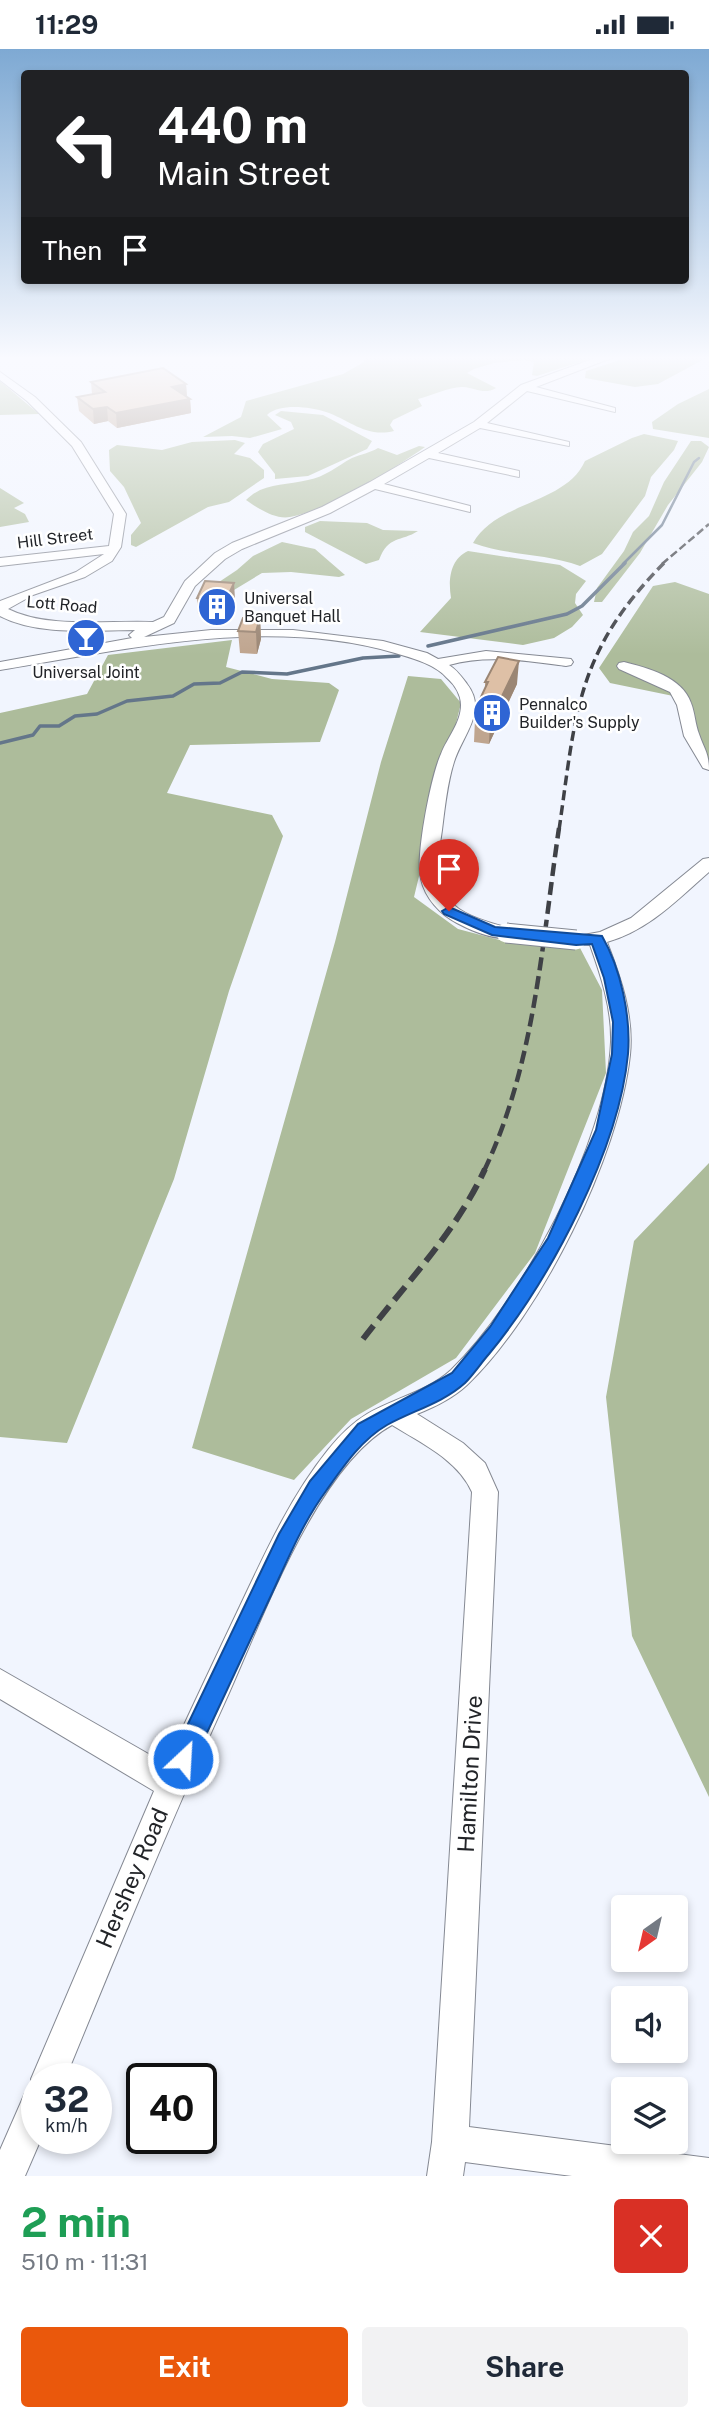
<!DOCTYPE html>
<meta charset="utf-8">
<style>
body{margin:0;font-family:"Public Sans",sans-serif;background:#f2f2f3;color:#1f2937;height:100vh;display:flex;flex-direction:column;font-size:26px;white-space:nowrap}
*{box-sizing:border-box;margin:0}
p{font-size:23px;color:#747a83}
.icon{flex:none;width:38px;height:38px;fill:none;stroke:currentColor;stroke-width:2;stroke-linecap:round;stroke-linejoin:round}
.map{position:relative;height:2127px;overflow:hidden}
.sheet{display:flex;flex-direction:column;background:#fff;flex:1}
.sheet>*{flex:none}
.guide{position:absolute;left:21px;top:21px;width:668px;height:214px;border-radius:7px;box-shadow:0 4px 10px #0003;background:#202124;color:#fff;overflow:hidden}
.needle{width:46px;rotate:214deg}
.buttons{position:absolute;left:611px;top:1846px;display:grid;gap:14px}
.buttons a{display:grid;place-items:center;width:77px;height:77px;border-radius:7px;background:#fff;box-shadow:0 4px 10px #0003;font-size:35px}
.speed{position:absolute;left:21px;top:2014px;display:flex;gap:14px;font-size:35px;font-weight:700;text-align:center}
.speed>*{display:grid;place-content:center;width:91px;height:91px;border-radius:50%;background:#fff;box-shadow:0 4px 10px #0003;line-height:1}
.speed small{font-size:18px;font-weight:400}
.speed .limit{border:4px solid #111;border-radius:10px;background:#fff;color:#111}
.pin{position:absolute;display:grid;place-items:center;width:60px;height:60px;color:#fff;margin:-72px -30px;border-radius:50% 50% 50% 0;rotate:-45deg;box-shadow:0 0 7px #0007}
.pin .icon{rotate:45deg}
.me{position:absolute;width:77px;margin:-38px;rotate:25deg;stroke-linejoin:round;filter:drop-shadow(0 0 5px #0008)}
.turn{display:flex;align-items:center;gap:24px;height:147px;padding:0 21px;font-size:32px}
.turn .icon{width:91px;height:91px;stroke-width:2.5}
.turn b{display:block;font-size:49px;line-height:60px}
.then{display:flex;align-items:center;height:66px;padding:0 21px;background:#0003;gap:14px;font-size:26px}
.round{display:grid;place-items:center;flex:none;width:74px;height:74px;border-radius:7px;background:#f2f2f3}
.overview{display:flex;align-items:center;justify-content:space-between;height:119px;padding:0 21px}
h1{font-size:42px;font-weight:700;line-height:52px;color:#1e9e55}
.cta{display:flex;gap:14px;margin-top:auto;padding:14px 21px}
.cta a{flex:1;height:80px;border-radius:7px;background:#ea580c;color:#fff;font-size:28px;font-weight:700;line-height:80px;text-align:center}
.cta a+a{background:#f2f2f3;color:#1f2937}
.status{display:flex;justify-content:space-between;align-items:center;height:49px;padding:0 35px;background:#fff;direction:ltr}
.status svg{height:19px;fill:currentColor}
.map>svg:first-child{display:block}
.forest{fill:#adbc9b}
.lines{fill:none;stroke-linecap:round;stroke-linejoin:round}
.stream-far1{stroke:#64768a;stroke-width:2.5}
.stream{stroke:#64768a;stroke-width:3.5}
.minor-casing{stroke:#858993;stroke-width:2}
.minor{fill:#fff;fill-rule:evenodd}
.rail-far3{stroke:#3f4146;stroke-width:2.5;stroke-dasharray:8 3.5;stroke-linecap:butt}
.rail-far2{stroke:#3f4146;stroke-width:3.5;stroke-dasharray:10 5;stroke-linecap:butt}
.rail-far1{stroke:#3f4146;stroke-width:4.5;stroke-dasharray:13 6;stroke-linecap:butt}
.rail{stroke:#3f4146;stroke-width:6;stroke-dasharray:17 8;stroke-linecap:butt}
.minor-bridge-casing{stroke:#858993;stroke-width:21;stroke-linecap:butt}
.minor-bridge{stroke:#fff;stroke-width:19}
.wall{fill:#bfa58f}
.shaded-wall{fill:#9b8674}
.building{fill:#dec0a6;stroke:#9b8674;stroke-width:2}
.route{fill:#1a73e8;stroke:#114b97;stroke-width:2}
.labels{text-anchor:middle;stroke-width:5;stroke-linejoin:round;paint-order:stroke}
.far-street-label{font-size:16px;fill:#222428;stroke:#fff}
.far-poi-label{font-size:16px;fill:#222428;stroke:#fff;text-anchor:start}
.near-street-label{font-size:23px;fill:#222428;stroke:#fff}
</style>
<div class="status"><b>11:29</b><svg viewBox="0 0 49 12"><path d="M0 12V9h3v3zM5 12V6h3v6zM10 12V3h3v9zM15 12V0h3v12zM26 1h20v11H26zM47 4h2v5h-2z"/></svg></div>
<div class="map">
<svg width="709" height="2127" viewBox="0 0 709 2127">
<rect width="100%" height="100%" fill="#f1f5fe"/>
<!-- forest -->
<path class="forest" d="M 365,308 L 595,308 L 537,327 L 532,326 L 534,313 L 524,311 L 494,314 L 474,320 L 467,324 L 496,339 C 484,346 476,339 463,338 C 452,337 430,347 418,350 L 422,357 L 393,371 L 390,376 L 394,382 C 366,389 350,371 326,363 C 310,358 280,354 267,366 L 282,380 L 250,389 L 232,387 L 203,388 L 241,368 L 246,352 L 343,325 L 364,313 Z
M 629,308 L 708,308 L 658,335 L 635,338 L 585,329 L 586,322 Z
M 0,332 L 39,365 L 0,366 Z
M 709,340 L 709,389 L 653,380 L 652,373 L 678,355 Z
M 281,362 L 323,366 L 372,392 L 367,400 L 308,427 L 275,430 L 275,425 L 258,403 L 263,395 L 294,380 L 291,373 L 275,366 Z
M 644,385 L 678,392 L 674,401 L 651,428 L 645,447 L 602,505 L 580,517 C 545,504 508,507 473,494 C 497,452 566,455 585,412 L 632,389 Z
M 235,391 L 245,394 L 234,405 L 250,409 L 264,421 L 264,429 L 229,453 L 208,458 L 136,498 L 131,496 L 131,486 L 141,474 L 124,438 L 110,422 L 109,401 L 117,396 L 162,401 L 192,393 Z
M 691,392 L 701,392 L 709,398 L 702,413 L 668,456 L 640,504 L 602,553 L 594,553 L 597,539 L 624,502 L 633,483 L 649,467 L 664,433 Z
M 419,397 L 425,398 C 392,421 329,461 290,468 C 276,471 257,459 246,451 C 264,433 285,437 308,431 C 325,428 337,417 352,409 C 361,405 370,404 378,399 L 397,406 Z
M 0,439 L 24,454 L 14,459 L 25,465 L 29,473 L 0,478 Z
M 320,472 L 367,474 L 383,481 L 418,482 C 401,493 388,486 379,511 L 366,515 L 305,483 L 305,478 Z
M 282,493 L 315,500 L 345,526 L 339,528 L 291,523 L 262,524 L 234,541 L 213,537 L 237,521 L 253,507 Z
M 468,502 L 560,516 L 586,532 L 576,545 L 575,554 L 583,566 L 572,578 L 554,589 L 523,596 L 420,583 L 451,549 C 448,531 450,510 468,502 Z
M 675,533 L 709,545 L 709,715 L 694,702 L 683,649 L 610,634 L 599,619 L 653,537 Z
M 232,591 L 226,618 L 272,630 L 329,634 L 339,641 L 320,693 L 190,696 L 167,744 L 272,766 L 283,787 L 229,942 L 174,1130 L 67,1394 L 0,1388 L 0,664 L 87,645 L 108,606 Z
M 408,627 L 441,630 L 461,654 L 414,848 L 458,880 L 511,894 L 580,899 L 602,941 L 606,1024 L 535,1204 L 456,1309 L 351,1370 L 294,1431 L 192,1399 L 335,893 L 381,713 Z
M 709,1114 L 709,1748 L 632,1587 L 606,1348 L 634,1192 Z"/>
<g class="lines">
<!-- stream-far1 -->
<path class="stream-far1" d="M 623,515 L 662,476 L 694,413 L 699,409"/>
<!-- stream -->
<path class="stream" d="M 428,597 L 567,565 L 582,557 L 625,514
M 0,694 L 33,686 L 40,677 L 59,677 L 75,667 L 97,665 L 127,652 L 173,647 L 194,635 L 220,634 L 242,623 L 287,625 L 363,609 L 399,607"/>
<defs>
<path id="minor" d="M 598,308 L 614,308 L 536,338 L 615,359 L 615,363 L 527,342 L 487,374 L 569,393 L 569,397 L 480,379 L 438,404 L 519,422 L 519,428 L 429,409 L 384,435 L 470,457 L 470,463 L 375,440 L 330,464 L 242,500 L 225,510 L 195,537 L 174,574 L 144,588 L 211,581 L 293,581 L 383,592 L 427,604 L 438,610 L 486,602 L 571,610 L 573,613 L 571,616 L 566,617 C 527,612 487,605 449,616 C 457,621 461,627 467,635 C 488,662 463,685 454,713 C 447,735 445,758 442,781 C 431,850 446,863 513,880 L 515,884 L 513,888 C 496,892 472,882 457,874 C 440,865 425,849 421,830 C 415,808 431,727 441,705 C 447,689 461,674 461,656 C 461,646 455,636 447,629 C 435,615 412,609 395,604 C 268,567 127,600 0,621 L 0,613 L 132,589 L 129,586 L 135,581 C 93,581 38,587 0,567 L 0,552 L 76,523 L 104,505 L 0,517 L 0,509 L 109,497 L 114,465 L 72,397 L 27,352 L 0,331 L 0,323 L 35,348 L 81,393 L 126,465 L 121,498 L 112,512 L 85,528 L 33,546 L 8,560 C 47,580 109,571 153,573 L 164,568 L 185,532 L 215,504 L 232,494 L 322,458 L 370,433 L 474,373 L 521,336 Z
M 624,613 C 648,619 682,628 691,654 C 695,664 695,675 699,685 C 704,700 709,704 709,721 L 703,719 L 684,687 L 677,656 L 670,643 L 619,620 L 617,617 L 619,614 Z
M 709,809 L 709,823 C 677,851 649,881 607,893 C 621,929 634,967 630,1006 C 619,1108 541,1265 467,1336 C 453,1349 435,1358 417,1365 L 463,1394 L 485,1414 L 498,1443 L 469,2078 L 709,2109 L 709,2127 L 572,2127 L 465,2113 L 463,2127 L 427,2127 L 432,2093 L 472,1443 C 458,1411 421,1394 392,1376 C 318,1416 263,1568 229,1644 C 171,1771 118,1901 65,2030 L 37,2030 L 37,2090 L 41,2090 L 25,2127 L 0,2127 L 0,2101 L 25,2044 L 35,2039 L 31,2030 L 154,1742 L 0,1650 L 0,1620 L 166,1715 C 190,1662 215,1610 240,1557 C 265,1504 291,1447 328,1401 C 339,1387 352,1374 367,1365 C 394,1349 427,1343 451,1321 C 522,1252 607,1094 611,993 C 612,960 601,927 590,896 L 578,895 L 576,891 L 578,887 L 600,883 L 631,869 L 703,810 Z"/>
</defs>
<!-- minor casing -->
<use href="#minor" class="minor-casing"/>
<!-- minor -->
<use href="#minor" class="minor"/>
<!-- rail-far3 -->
<path class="rail-far3" d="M 662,515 L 709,475"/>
<!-- rail-far2 -->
<path class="rail-far2" d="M 559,781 C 576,663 576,603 664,514"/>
<!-- rail-far1 -->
<path class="rail-far1" d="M 484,1122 C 535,1015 542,894 559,779"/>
<!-- rail -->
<path class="rail" d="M 363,1290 C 406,1234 455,1185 485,1120"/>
<defs>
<path id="minor-bridge" d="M 506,884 L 576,891"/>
</defs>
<!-- minor-bridge casing -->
<use href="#minor-bridge" class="minor-bridge-casing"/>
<!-- minor-bridge -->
<use href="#minor-bridge" class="minor-bridge"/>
</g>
<!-- wall -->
<path class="wall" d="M 91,333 L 186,335 L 187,348 L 190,350 L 191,364 L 117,379 L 108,372 L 94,375 L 79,362 L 77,348 L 92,345 Z
M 197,549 L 235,550 L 227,567 L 198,565 Z
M 260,568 L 261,590 L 257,605 L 240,604 L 238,582 Z
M 485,633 L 517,635 L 489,695 L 474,693 L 475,670 L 480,660 L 480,650 L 485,641 Z"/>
<!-- shaded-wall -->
<path class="shaded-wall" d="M 186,335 L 187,349 L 172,338 Z
M 190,350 L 191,364 L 117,379 L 116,364 Z
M 107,358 L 108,372 L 94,375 L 93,360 Z
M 234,534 L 235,550 L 227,567 L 226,551 Z
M 260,568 L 261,590 L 257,605 L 256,583 Z
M 519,612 L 517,635 L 489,695 L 490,672 Z"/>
<!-- building -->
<path class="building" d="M 163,319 L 186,335 L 172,338 L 190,350 L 116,364 L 107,358 L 93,360 L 77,348 L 105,343 L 91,333 Z
M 205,532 L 234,534 L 226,551 L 197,549 Z
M 260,568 L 256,583 L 238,582 L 243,569 Z
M 498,608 L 519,612 L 490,672 L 475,670 L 485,650 L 480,650 L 488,633 L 485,633 Z"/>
<!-- sky -->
<linearGradient id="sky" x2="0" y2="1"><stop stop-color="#7ea9d3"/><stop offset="0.51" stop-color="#f9faff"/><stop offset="1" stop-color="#f9faff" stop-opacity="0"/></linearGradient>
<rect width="709" height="606" fill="url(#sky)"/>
<!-- route -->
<path class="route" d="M 449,858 L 495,878 L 602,887 C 621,920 631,968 628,1005 C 619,1101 550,1231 489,1305 C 481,1314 474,1325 465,1334 C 443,1354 412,1362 387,1376 C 361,1391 343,1418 326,1442 C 301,1476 285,1517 267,1555 C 242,1609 216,1664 191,1718 L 183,1722 L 175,1718 L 171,1710 L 175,1702 L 279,1485 L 310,1432 L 358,1375 L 452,1324 L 490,1278 L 548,1189 L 596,1081 L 612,1005 L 613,973 L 604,929 L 592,895 L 576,896 L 492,886 L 444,865 L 442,862 Z"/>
<!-- icons -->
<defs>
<symbol id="building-disc" viewBox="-11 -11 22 22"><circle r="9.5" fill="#2f65d4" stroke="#fff"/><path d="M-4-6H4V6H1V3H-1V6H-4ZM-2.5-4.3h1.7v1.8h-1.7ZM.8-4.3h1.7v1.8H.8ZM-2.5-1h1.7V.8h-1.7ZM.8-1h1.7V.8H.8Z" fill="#fff"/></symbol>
<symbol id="bar-disc" viewBox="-11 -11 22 22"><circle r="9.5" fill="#2f65d4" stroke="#fff"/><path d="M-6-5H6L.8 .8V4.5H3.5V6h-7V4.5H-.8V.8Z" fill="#fff"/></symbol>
</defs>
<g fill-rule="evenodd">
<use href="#building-disc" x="195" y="536" width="44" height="44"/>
<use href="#bar-disc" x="64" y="567" width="44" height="44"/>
<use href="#building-disc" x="470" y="642" width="44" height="44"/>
</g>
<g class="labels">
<!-- far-street labels -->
<g class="far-street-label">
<text transform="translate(55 489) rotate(-7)" y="6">Hill Street</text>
<text transform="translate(62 555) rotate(5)" y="6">Lott Road</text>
</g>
<!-- far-poi labels -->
<g class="far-poi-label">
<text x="244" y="555">Universal<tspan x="244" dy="18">Banquet Hall</tspan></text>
<text x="86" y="629" text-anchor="middle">Universal Joint</text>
<text x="519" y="661">Pennalco<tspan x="519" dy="18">Builder's Supply</tspan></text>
</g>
<!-- near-street labels -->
<g class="near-street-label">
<text transform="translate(470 1725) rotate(-87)" y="8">Hamilton Drive</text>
<text transform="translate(132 1829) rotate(-67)" y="8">Hershey Road</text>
</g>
</g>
</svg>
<div class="buttons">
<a><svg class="needle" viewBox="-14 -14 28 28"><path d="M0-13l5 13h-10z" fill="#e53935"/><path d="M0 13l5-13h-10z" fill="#747a83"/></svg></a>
<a><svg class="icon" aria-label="sound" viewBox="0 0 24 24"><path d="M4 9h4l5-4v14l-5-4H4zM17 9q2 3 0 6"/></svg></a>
<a><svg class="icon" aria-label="layers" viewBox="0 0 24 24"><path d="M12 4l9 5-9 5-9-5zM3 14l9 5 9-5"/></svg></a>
</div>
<div class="speed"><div>32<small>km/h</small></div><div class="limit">40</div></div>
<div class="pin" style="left:449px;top:862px;background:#d93025"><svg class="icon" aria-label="arrive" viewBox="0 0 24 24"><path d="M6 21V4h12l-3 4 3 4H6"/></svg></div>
<svg class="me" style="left:183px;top:1710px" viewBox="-20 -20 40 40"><circle r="17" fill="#1a73e8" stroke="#fff" stroke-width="3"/><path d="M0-11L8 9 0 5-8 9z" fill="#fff"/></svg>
<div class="guide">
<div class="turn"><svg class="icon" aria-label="left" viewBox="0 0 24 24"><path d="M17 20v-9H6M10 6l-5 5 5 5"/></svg><div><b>440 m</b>Main Street</div></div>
<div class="then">Then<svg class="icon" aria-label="arrive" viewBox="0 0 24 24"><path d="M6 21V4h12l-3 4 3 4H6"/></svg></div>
</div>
</div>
<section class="sheet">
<div class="overview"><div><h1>2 min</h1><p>510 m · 11:31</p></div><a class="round" style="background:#d93025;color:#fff"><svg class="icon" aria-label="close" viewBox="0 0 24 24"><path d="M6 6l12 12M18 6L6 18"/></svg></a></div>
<div class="cta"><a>Exit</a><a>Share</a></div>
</section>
